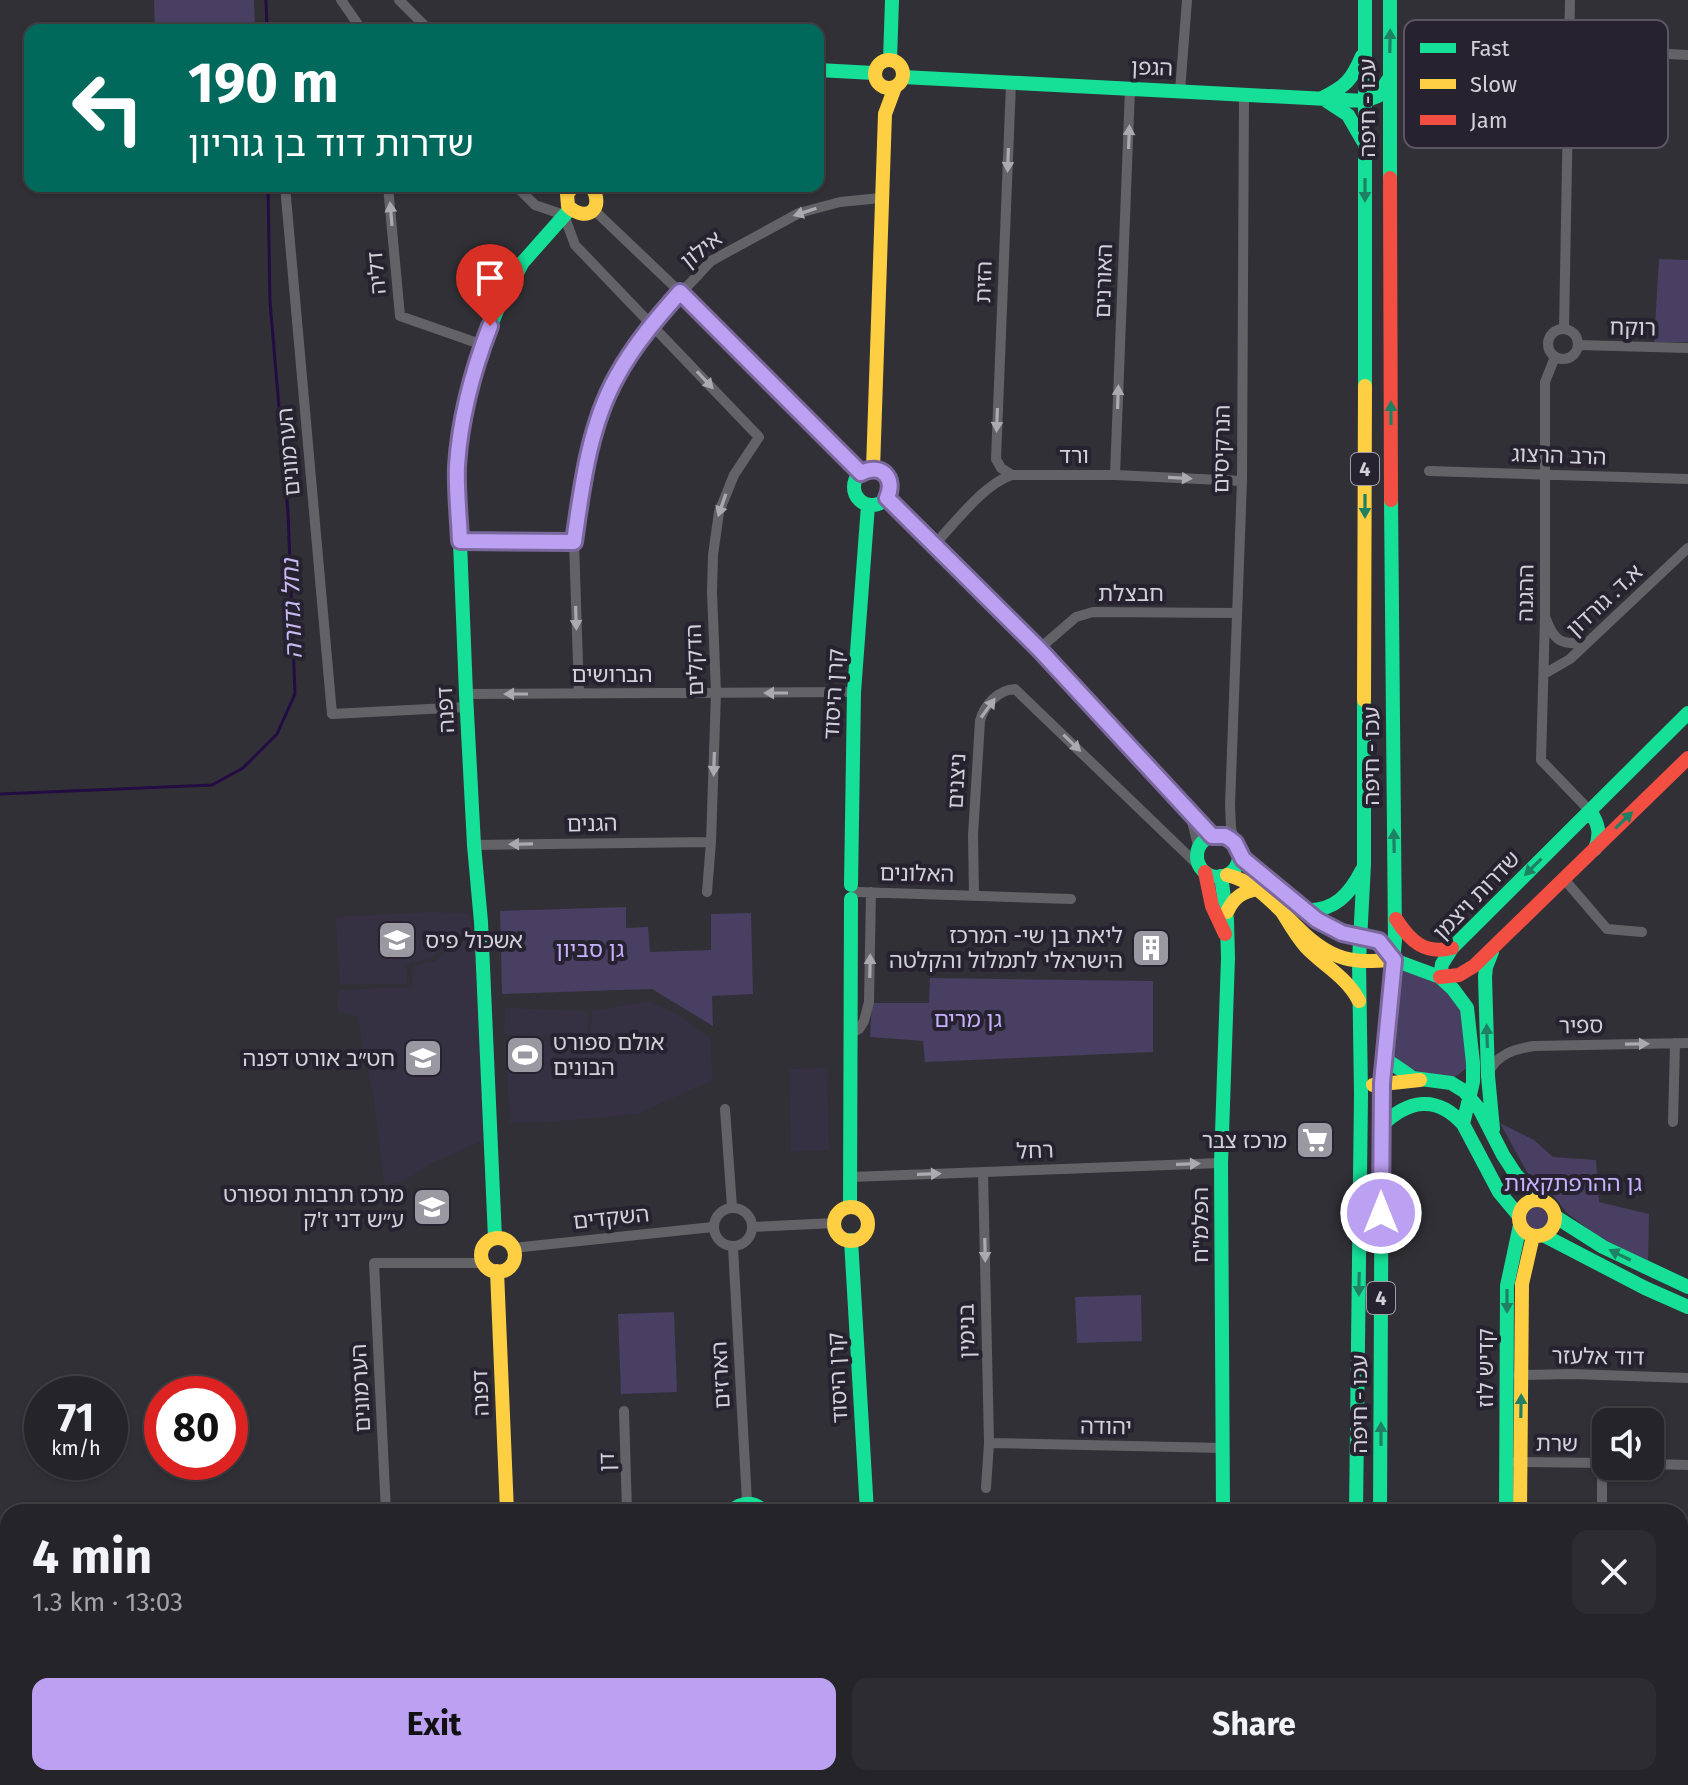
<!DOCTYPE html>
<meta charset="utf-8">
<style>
body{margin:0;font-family:"Fira Sans","Noto Sans Hebrew",sans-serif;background:#2d2c30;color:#f1f3f6;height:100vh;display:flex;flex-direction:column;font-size:30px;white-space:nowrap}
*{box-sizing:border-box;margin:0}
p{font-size:26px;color:#a3a4a8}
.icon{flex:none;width:44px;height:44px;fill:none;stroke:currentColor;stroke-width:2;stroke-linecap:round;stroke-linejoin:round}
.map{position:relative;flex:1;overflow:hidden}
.sheet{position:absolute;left:0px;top:1504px;width:1688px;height:282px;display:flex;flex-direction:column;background:#252428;border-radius:24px 24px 0 0;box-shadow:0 2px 6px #0004,0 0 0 2px #424145}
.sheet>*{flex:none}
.guide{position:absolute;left:24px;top:24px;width:800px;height:168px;border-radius:16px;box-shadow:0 2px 6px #0004,0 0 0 2px #424145;background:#00695c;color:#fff;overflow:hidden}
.buttons{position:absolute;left:1592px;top:1408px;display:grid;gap:16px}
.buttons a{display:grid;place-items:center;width:72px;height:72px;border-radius:16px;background:#252428;box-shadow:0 2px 6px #0004,0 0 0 2px #424145;font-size:40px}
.speed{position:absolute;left:24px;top:1376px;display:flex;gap:16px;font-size:40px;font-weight:700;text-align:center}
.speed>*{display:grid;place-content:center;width:104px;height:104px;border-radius:50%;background:#252428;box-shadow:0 2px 6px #0004,0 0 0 2px #424145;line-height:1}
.speed small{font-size:20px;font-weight:400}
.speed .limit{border:12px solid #d22;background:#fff;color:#111}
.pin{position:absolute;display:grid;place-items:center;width:68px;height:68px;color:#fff;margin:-82px -34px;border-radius:50% 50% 50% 0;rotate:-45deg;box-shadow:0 0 8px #0007}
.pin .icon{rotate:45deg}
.me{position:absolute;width:88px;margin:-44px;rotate:0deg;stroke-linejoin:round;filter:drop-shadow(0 0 6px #0008)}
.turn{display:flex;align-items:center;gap:28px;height:168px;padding:0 32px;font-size:36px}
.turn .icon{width:104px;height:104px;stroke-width:2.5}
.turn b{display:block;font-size:56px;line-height:68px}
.round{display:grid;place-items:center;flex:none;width:84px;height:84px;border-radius:16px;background:#2d2c30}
.head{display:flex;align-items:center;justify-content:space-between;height:136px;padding:0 32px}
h1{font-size:48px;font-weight:700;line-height:60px}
.cta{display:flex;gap:16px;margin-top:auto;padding:16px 32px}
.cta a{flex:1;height:92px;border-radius:16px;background:#bca0f2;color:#111;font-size:32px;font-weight:700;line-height:92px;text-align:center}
.cta a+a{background:#2d2c30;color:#f1f3f6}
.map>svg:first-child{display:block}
.built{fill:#353143}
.green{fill:#483f62}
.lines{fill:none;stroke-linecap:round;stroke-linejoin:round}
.stream{stroke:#230c43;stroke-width:3}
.street{stroke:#636266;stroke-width:10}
.fast{stroke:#16e098;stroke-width:14}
.slow{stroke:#ffcf43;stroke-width:14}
.jam{stroke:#f24e42;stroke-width:14}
.oneway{fill:#1e8164}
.oneway2{fill:#abaab1}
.route-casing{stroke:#7a689d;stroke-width:20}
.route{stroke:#bca0f2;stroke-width:14}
.labels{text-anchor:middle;stroke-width:8;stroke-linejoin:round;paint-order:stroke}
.shield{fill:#262230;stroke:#9e9ca6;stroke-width:2}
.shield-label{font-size:20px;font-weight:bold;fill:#d2d0d9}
.street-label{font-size:22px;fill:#d2d0d9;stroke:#262230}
.poi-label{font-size:22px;fill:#d2d0d9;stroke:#262230;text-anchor:end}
.park-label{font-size:22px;fill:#c6b1fc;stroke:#262230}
.water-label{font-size:24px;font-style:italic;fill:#c9baf3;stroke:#262230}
.key{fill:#262230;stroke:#5a5663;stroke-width:2}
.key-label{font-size:22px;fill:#d2d0d9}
</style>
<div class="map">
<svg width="1688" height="1785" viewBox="0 0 1688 1785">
<rect width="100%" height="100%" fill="#313036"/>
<!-- built -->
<path class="built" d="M 430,912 L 469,913 L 473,931 L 441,948 L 431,959 L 406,963 L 407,984 L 340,984 L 336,917 Z
M 475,935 L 484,1140 L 430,1164 L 404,1181 L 384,1185 L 374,1099 L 357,1016 L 337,1011 L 339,990 L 412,987 L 413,966 L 436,961 L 446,950 Z
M 648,1001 L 679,1015 L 710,1038 L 713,1080 L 637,1114 L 552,1122 L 510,1123 L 505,1041 L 590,1040 L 592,1011 Z
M 505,1008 L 588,1011 L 587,1037 L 504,1034 Z
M 827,1068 L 829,1150 L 791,1151 L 789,1069 Z"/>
<!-- green -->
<path class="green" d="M 154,0 L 254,0 L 255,30 L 155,30 Z
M 1659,259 L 1688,260 L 1688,342 L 1654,342 Z
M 626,907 L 626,928 L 648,927 L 650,952 L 711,950 L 711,914 L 751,913 L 753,994 L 712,996 L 713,1026 L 652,989 L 502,994 L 500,911 Z
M 1403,969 L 1435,981 L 1447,989 L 1464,1010 L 1468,1067 L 1454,1078 C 1432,1074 1410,1074 1395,1056 Z
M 930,978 L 1153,981 L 1153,1052 L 925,1062 L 923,1041 L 870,1037 L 872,1003 L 929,1003 Z
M 542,1042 L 543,1065 L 509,1067 L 508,1044 Z
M 1500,1123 L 1534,1140 L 1553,1157 L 1596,1160 L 1599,1202 L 1649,1214 L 1648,1264 L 1601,1239 L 1567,1213 L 1553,1195 L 1540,1188 L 1527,1172 Z
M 445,1193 L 448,1220 L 430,1222 L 427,1195 Z
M1525 1218a12 12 0 1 1 24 0a12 12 0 1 1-24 0Z
M 1141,1295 L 1142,1341 L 1077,1343 L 1075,1297 Z
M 674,1312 L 677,1392 L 621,1394 L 618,1314 Z
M 1680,1517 L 1688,1517 L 1688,1659 L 1680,1657 Z"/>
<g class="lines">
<!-- stream -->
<path class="stream" d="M 266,0 L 267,30
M 0,794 L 212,785 L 243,768 L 277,734 L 295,694 L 288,512 L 270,302 L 268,186"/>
<!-- street -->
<path class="street" d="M 341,0 L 362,30
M 399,0 L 429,30
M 1568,49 L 1688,55
M 1011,83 L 996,459 L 1001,468 L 1012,475
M 1180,91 L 1187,0
M 285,186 L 332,714 L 467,707
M 388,186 L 400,316 L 483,345
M 516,186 L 535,205 L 564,215 L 575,245 L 759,437 L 734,475 L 719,512 L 713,555 L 712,592 L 716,693 L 711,842 L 707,892
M 594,210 L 680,292 L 861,473
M 1564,329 L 1570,0
M1548 344a15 15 0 1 1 30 0a15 15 0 1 1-30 0Z
M 1578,345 L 1688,348
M 1555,357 L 1545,382 L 1545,617 L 1541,760 L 1590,811
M 1429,471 L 1688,479
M 1115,475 L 1130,89
M 887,498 L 1039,649 L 1212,836
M 460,541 L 574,542
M 934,545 C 954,524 985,483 1012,475 L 1115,475 L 1242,481
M 1546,619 C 1555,644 1563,644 1587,643
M 1039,649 L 1076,617 L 1093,612 L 1236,613
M 1544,674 L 1570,659 L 1688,548
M 466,694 L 854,692
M 579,694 L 574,542 L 582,483 L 598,420 L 617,377 L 652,324 L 711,261 L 799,213 L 840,202 L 881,198
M 1190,814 L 1199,849
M 1235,843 L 1231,828 L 1230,805 L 1242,481 L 1244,94
M 474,845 L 711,842
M 1564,879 L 1607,929 L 1642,932
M 858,892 L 1071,899
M 974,895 L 973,835 L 980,721 C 984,705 998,690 1015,689 L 1201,868
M 852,1033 L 859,1029 L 864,1021 L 869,1002 L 871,892
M 1488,1074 C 1496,1054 1515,1049 1534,1046 L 1688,1043
M 725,1109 L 732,1207
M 1673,1122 L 1675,1043
M 983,1172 L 989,1443 L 986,1488
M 851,1177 L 1221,1163
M714 1227a19 19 0 1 1 38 0a19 19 0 1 1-38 0Z
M 752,1227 L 834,1223
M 733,1247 L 747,1502
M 513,1248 L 713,1227
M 1518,1375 L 1572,1374 L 1688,1378
M 624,1411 L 627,1512
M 989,1443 L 1223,1448
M 1516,1462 L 1606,1463
M 1650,1464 L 1688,1465
M 386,1512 L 374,1263 L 484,1263
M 1602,1512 L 1602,1463
M 1680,1717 L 1688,1717
M 402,1778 L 402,1785
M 734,1778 L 743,1785
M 990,1778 L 990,1785
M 1108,1785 L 1108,1778"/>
<!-- fast -->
<path class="fast" d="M 890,60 L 892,0
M 818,70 L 874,73
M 903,77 L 1365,101 L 1378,96 L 1388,80
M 1322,98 L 1348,115 L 1363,141
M 1322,98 C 1345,87 1352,80 1362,56
M 1390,178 L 1390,0
M 1365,386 L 1365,0
M854 487a18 18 0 1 1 36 0a18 18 0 1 1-36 0Z
M 1590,811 C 1599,824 1601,835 1595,849
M1197 856a21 21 0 1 1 42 0a21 21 0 1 1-42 0Z
M 1239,852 L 1243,859 L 1324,924 L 1342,933 L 1379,941 L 1394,960 L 1440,977 L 1453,989 L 1467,1008 L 1473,1063 L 1473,1082 L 1463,1124 L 1499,1192 L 1519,1216
M 1221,876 L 1227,920 L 1228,958 L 1221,1163 L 1223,1512
M 851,885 L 854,692 L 868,505
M 1305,910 C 1334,912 1350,894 1362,870
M 1492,952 L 1486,967 L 1485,977 L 1488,1076 L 1493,1129
M 1440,977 L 1442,964 L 1452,948 L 1688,713
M 1384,1058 L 1413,1078 L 1451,1083 L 1464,1091 L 1480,1110 L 1503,1155 L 1516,1175 L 1541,1200
M 1381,1126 C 1408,1100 1436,1094 1463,1124
M 850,1207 L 851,899
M 1556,1217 L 1603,1247 L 1688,1287
M 1543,1235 L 1645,1288 L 1688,1307
M 495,1238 L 481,922 L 474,845 L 466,694 L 457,466 L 465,409 L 478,357 L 498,308 L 523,262 L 570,209
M 851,1240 L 867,1512
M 730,1512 C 742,1501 754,1501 765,1512
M 1356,1512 L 1361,1094 L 1359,961 L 1364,864 L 1364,700
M 1380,1512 L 1382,1083 L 1395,940 L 1391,500
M 1506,1512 L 1507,1286 L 1520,1225
M 882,1778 L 882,1785
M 1220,1778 L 1220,1785
M 1380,1778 L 1380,1785
M 1516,1778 L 1516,1785
M 563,1785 L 572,1781 L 582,1785"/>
<!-- slow -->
<path class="slow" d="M875 74a14 14 0 1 1 28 0a14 14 0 1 1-28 0Z
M 574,186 L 567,194 L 568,206 C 587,224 606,208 591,186
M 873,469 L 885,114 L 895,87
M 1364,700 L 1365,386
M 1227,875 C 1274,886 1294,939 1338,956 C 1356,963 1375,961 1394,960
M 1281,910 C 1289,923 1296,936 1306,947 C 1324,966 1347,977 1359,1001
M 1227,912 C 1234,897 1243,891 1259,889
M 1373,1085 L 1420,1080
M1519 1218a18 18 0 1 1 36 0a18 18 0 1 1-36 0Z
M834 1224a17 17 0 1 1 34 0a17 17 0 1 1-34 0Z
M481 1255a17 17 0 1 1 34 0a17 17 0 1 1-34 0Z
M 497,1271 L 507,1512
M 1520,1512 L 1522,1284 L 1533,1236
M 1353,1778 L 1353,1785"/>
<!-- jam -->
<path class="jam" d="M 1390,178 L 1391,500
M 1205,872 L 1212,906 L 1225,934
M 1396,919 C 1410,941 1425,955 1452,948
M 1440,977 L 1459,975 L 1474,966 L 1688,758"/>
</g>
<!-- one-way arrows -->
<defs><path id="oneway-solid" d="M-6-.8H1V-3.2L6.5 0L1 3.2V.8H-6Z" transform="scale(2)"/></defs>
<g class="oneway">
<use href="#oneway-solid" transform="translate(1390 41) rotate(-89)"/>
<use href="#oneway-solid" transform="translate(1365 190) rotate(90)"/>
<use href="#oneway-solid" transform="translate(1391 413) rotate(-90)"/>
<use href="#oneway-solid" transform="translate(1365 506) rotate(90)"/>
<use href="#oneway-solid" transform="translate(1624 820) rotate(-44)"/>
<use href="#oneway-solid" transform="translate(1394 841) rotate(-91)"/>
<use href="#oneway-solid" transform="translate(1533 867) rotate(135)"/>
<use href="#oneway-solid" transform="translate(1487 1036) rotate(-92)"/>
<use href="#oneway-solid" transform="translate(1620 1255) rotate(-154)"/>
<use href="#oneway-solid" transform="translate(1359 1284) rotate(91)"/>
<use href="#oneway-solid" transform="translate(1507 1301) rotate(90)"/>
<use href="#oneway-solid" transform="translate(1521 1406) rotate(-89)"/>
<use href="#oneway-solid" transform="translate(1381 1434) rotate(-90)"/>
</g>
<g class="oneway2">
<use href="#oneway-solid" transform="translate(1129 137) rotate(-88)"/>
<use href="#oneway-solid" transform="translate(1008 160) rotate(92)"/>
<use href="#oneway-solid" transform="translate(805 212) rotate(162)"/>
<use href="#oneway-solid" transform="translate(391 214) rotate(-95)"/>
<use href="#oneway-solid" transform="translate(705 380) rotate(47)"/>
<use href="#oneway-solid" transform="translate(1118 397) rotate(-88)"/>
<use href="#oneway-solid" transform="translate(997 420) rotate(92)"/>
<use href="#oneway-solid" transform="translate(1180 478) rotate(3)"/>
<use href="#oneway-solid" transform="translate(722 505) rotate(109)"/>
<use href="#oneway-solid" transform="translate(576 618) rotate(88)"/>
<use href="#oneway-solid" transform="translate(776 693) rotate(180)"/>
<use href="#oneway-solid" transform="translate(516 694) rotate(180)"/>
<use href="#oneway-solid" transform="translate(988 708) rotate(-54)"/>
<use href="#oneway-solid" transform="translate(1072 743) rotate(44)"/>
<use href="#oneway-solid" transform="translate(714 764) rotate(92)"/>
<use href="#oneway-solid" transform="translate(521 844) rotate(179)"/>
<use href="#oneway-solid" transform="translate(870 966) rotate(-89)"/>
<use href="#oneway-solid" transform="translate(1637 1044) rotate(-1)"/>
<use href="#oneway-solid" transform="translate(1188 1164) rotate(-2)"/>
<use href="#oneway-solid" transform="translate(929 1174) rotate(-2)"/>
<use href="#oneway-solid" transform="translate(985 1250) rotate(89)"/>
</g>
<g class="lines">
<defs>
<path id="route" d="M 490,326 C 473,370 460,418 457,466 C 456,490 459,516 460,541 L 574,542 C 582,486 589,426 617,376 C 634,345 657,318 680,292 L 861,473 C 881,463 896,477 887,498 L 1039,649 L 1212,836 L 1225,836 L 1230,839 L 1235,843 L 1243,859 L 1317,920 L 1342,933 L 1379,941 L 1394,960 L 1382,1083 L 1381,1213"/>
</defs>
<!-- route casing -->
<use href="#route" class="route-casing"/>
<!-- route -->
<use href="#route" class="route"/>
</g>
<!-- icons -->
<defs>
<symbol id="school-square" viewBox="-11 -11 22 22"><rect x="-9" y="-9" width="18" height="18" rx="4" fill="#9a98a0" stroke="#262230"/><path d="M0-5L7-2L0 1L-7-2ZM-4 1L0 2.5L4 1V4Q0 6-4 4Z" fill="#fff"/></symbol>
<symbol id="building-square" viewBox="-11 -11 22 22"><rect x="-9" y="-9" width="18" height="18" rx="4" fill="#9a98a0" stroke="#262230"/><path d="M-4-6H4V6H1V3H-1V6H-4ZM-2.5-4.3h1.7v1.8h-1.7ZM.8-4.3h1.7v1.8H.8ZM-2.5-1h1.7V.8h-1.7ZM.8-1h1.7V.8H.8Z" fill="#fff"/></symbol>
<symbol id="stadium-square" viewBox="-11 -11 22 22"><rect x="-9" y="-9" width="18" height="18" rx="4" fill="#9a98a0" stroke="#262230"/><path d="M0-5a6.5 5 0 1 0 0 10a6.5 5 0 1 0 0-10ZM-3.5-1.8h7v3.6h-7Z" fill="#fff"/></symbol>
<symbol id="supermarket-square" viewBox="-11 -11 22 22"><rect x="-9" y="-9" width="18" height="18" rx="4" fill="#9a98a0" stroke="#262230"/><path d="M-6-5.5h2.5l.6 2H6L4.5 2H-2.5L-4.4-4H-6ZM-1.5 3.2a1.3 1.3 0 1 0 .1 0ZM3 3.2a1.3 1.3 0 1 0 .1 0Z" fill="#fff"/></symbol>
</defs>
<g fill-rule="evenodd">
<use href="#school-square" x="375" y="918" width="44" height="44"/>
<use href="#building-square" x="1129" y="926" width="44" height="44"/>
<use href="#stadium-square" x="503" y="1033" width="44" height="44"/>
<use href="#school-square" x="401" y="1036" width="44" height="44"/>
<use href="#supermarket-square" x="1293" y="1118" width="44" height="44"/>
<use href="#school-square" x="410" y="1185" width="44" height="44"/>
</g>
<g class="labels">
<!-- shield labels -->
<g class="shield">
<rect x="1351" y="453" width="28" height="32" rx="6"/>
<rect x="1367" y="1282" width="28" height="32" rx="6"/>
</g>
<g class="shield-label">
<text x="1365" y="476">4</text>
<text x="1381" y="1305">4</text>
</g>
<!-- street labels -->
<g class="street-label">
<text transform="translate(1152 67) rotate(2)" y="8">הגפן</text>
<text transform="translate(1367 108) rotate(-90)" y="8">עכו - חיפה</text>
<text transform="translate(701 249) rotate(-38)" y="8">אילון</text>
<text transform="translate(376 273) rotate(-95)" y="8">דליה</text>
<text transform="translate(1103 281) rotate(-88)" y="8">האורנים</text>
<text transform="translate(983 282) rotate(-88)" y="8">הזית</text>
<text transform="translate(1633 327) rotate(1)" y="8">רוקח</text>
<text transform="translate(1221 449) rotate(-89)" y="8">הנרקיסים</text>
<text transform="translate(288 452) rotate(-95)" y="8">הערמונים</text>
<text x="1074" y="463">ורד</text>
<text transform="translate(1559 455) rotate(2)" y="8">הרב הרצוג</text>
<text x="1131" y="601">חבצלת</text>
<text transform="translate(1525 593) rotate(-89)" y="8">ההגנה</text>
<text transform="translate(1604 600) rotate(-43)" y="8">א.ד. גורדון</text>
<text transform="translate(694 660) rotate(-92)" y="8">הדקלים</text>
<text x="612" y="682">הברושים</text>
<text transform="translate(833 694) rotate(-87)" y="8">קרן היסוד</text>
<text transform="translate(445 710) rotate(-93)" y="8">דפנה</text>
<text transform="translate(1371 756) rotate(-90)" y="8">עכו - חיפה</text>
<text transform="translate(956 781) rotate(-87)" y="8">ניצנים</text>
<text transform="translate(592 823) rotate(-1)" y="8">הגנים</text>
<text transform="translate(917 873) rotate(1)" y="8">האלונים</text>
<text transform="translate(1476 895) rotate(-46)" y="8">שדרות ויצמן</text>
<text transform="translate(1581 1025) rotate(-1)" y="8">ספיר</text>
<text transform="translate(1035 1150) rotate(-2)" y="8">רחל</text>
<text transform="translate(611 1217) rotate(-6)" y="8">השקדים</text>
<text transform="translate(1200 1225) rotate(-90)" y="8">הפלמ"ח</text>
<text transform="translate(966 1331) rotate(-91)" y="8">בנימין</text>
<text transform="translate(1598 1356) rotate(1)" y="8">דוד אלעזר</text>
<text transform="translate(1485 1368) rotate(-90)" y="8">קדיש לוז</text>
<text transform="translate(720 1375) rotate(-93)" y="8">הארזים</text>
<text transform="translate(837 1378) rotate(-93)" y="8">קרן היסוד</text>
<text transform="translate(360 1388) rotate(-93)" y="8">הערמונים</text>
<text transform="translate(480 1393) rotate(-92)" y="8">דפנה</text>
<text transform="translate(1359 1404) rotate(-90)" y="8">עכו - חיפה</text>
<text transform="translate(1106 1426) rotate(1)" y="8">יהודה</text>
<text transform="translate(1557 1443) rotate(1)" y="8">שרת</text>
<text transform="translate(606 1462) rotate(-91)" y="8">דן</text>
</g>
<!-- poi labels -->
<g class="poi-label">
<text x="1123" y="943">ליאת בן שי- המרכז<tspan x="1123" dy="25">הישראלי לתמלול והקלטה</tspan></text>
<text x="425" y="948" text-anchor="start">אשכול פיס</text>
<text x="553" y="1050" text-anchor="start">אולם ספורט<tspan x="553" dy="25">הבונים</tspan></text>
<text x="395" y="1066">חט״ב אורט דפנה</text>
<text x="1287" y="1148">מרכז צבר</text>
<text x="404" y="1202">מרכז תרבות וספורט<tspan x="404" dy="25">ע״ש דני ז'ק</tspan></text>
</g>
<!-- park labels -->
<g class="park-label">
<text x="590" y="957">גן סביון</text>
<text x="968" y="1027">גן מרים</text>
<text x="1573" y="1191">גן ההרפתקאות</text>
</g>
<!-- water labels -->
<g class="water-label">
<text transform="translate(292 609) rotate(-92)" y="8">נחל גדורה</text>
</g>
</g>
<!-- legend -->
<rect x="1404" y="20" width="264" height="128" rx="12" class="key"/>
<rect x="1420" y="43" width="36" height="10" fill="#16e098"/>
<rect x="1420" y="79" width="36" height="10" fill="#ffcf43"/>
<rect x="1420" y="115" width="36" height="10" fill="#f24e42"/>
<g class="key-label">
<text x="1470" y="56">Fast</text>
<text x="1470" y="92">Slow</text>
<text x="1470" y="128">Jam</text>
</g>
</svg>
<div class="buttons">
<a><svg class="icon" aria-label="sound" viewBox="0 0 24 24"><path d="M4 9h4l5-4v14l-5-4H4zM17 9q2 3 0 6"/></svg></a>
</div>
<div class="speed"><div>71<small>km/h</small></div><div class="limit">80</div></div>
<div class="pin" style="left:490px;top:326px;background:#d93025"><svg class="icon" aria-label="arrive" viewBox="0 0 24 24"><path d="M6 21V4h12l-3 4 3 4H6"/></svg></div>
<svg class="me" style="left:1381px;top:1213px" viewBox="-20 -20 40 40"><circle r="17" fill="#bca0f2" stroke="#fff" stroke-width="3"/><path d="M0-11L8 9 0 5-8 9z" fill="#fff"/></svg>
<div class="guide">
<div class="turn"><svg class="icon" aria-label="left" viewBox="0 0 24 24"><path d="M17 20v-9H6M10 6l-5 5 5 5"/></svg><div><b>190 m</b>שדרות דוד בן גוריון</div></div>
</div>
<section class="sheet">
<div class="head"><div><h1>4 min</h1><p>1.3 km · 13:03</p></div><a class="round"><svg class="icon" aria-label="close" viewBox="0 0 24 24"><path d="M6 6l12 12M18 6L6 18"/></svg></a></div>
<div class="cta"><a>Exit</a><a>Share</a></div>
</section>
</div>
